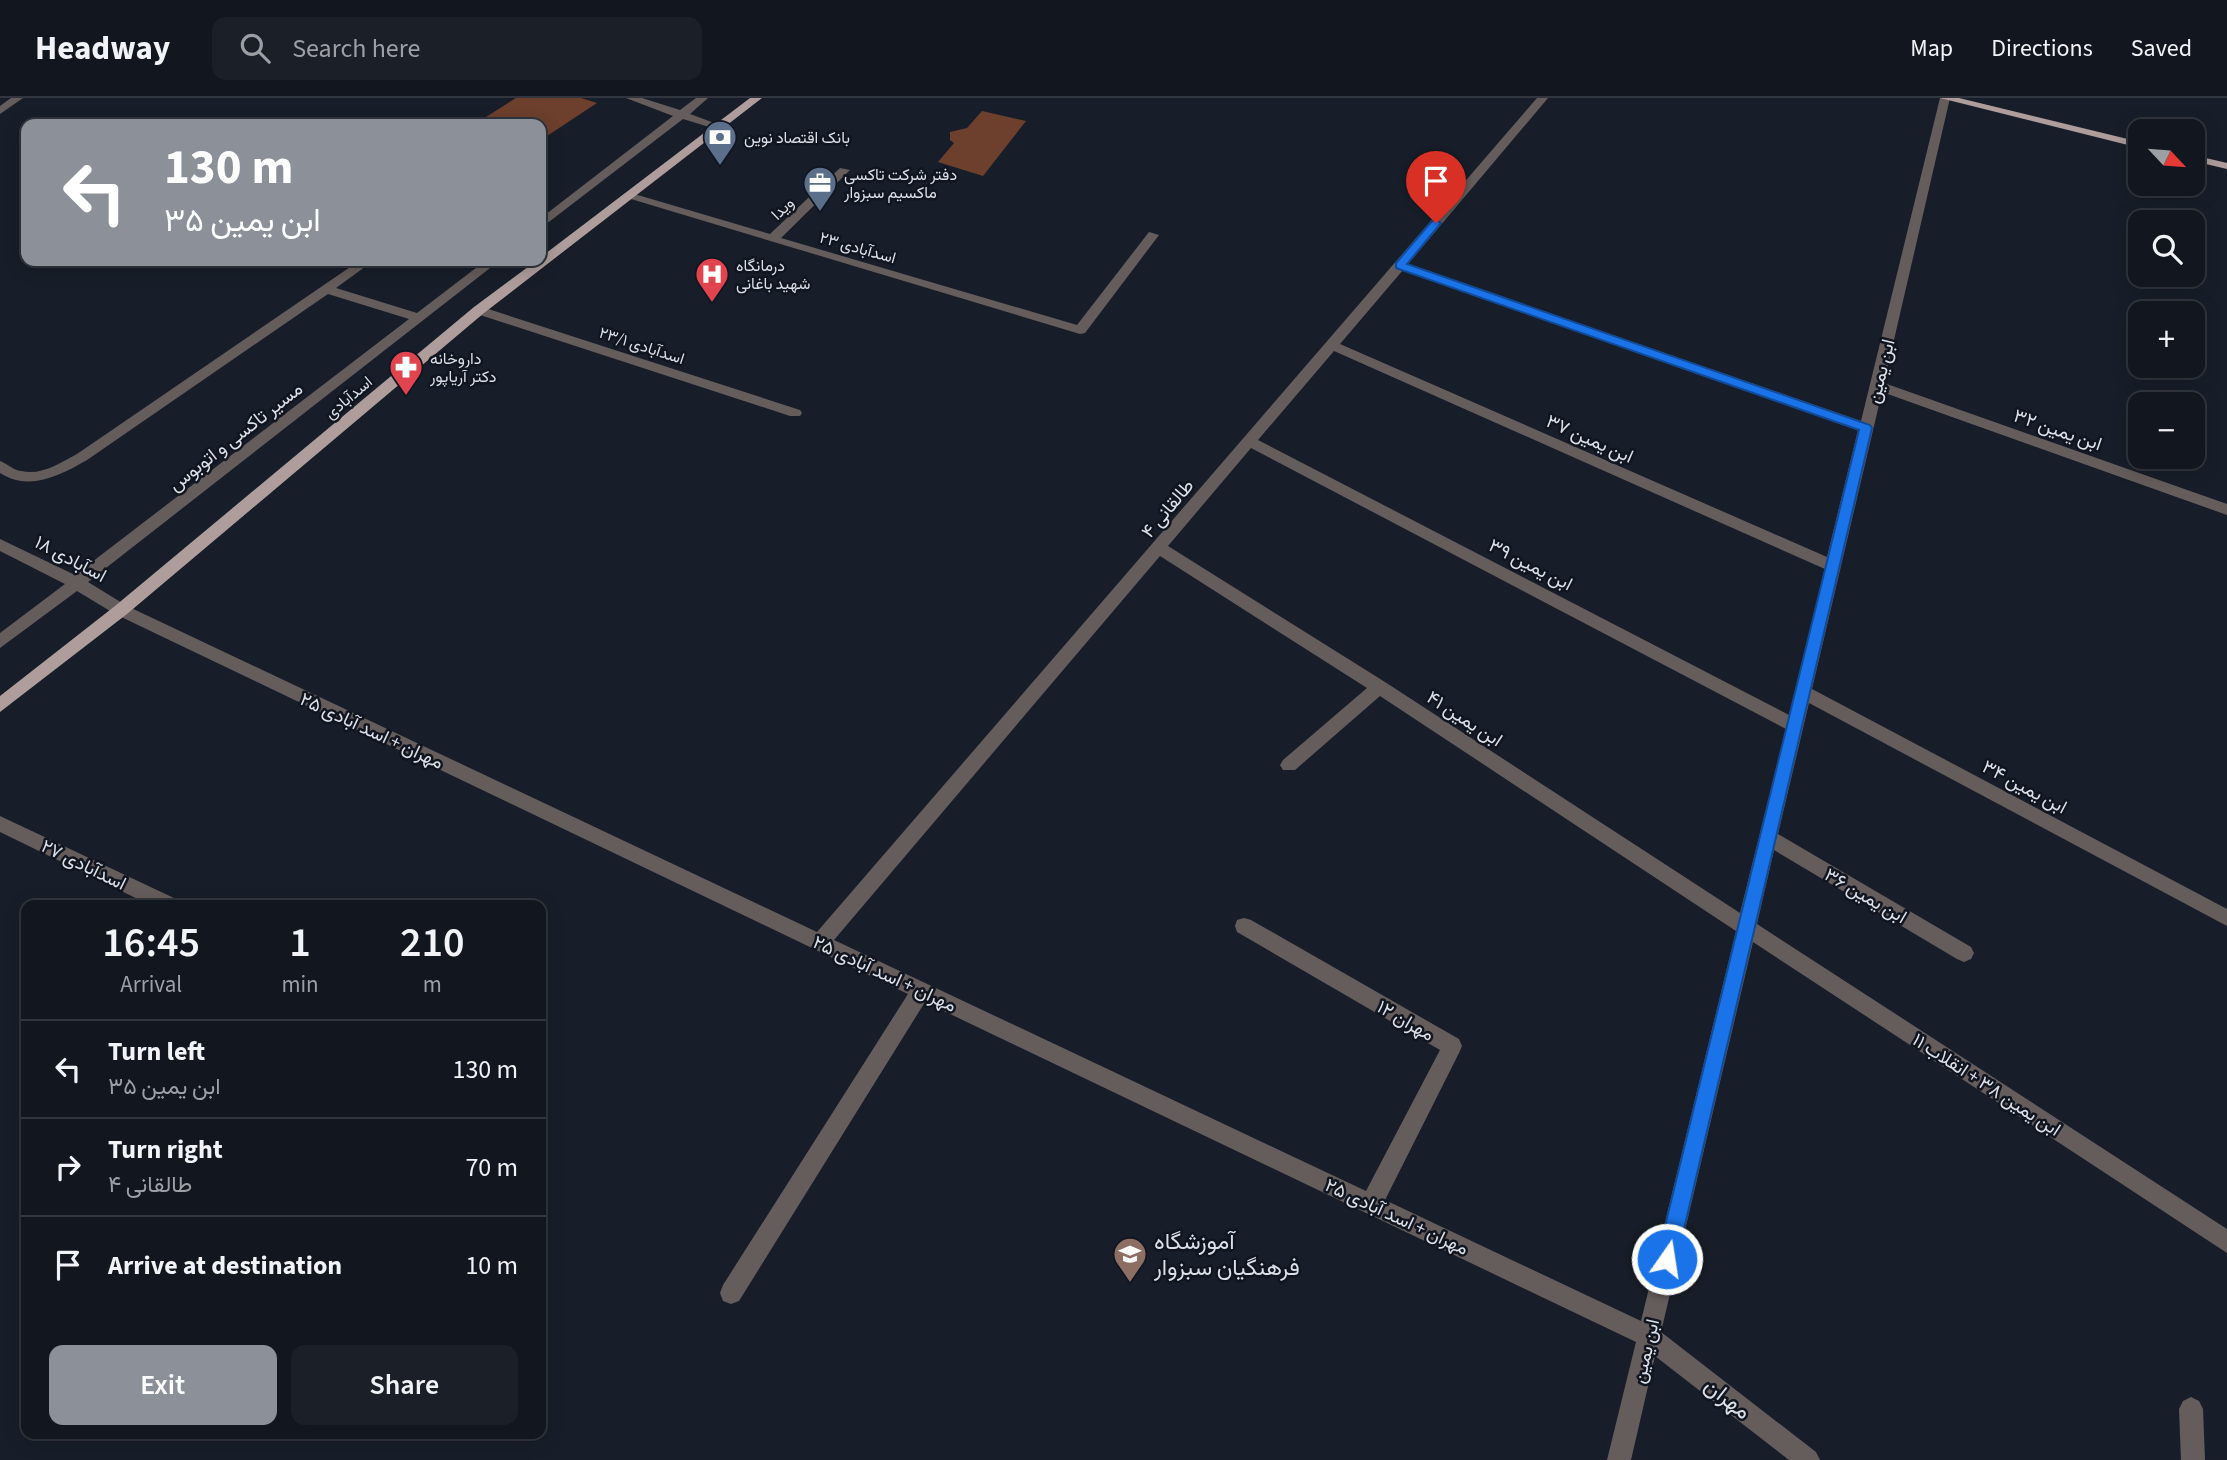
<!DOCTYPE html>
<meta charset="utf-8">
<style>
body{margin:0;font-family:"Source Sans 3",Vazirmatn,sans-serif;background:#1b1f28;color:#f1f3f6;height:100vh;display:flex;flex-direction:column;font-size:26px;white-space:nowrap}
*{box-sizing:border-box;margin:0}
p{font-size:23px;color:#9c9fa4}
.icon{flex:none;width:38px;height:38px;fill:none;stroke:currentColor;stroke-width:2;stroke-linecap:round;stroke-linejoin:round}
.map{position:relative;flex:1;overflow:hidden}
.panel{position:absolute;left:21px;top:802px;width:525px;height:539px;display:flex;flex-direction:column;background:#12161f;border-radius:14px;box-shadow:0 4px 18px #0003,0 0 0 2px #31353d}
.panel>*{flex:none}
.top-card{position:absolute;left:21px;top:21px;width:525px;height:147px;border-radius:14px;box-shadow:0 4px 18px #0003,0 0 0 2px #31353d;background:#8c9099;color:#fff;overflow:hidden}
.needle{width:46px;rotate:116deg}
.fabs{position:absolute;left:2128px;top:21px;display:grid;gap:14px}
.fabs a{display:grid;place-items:center;width:77px;height:77px;border-radius:14px;background:#12161f;box-shadow:0 4px 18px #0003,0 0 0 2px #31353d;font-size:35px}
.pin{position:absolute;display:grid;place-items:center;width:60px;height:60px;color:#fff;margin:-72px -30px;border-radius:50% 50% 50% 0;rotate:-45deg;box-shadow:0 0 7px #0007}
.pin .icon{rotate:45deg}
.me{position:absolute;width:77px;margin:-38px;rotate:13deg;stroke-linejoin:round;filter:drop-shadow(0 0 5px #0008)}
.turn{display:flex;align-items:center;gap:24px;height:147px;padding:0 28px;font-size:32px}
.turn .icon{width:91px;height:91px;stroke-width:2.5}
.turn b{display:block;font-size:49px;line-height:60px}
.eta{display:flex;justify-content:space-evenly;align-items:center;height:119px;text-align:center}
.eta b{font-size:42px;font-weight:600;line-height:49px}
.cta{display:flex;gap:14px;margin-top:auto;padding:14px 28px}
.cta a{flex:1;height:80px;border-radius:14px;background:#8c9099;color:#fff;font-size:28px;font-weight:600;line-height:80px;text-align:center}
.cta a+a{background:#1b1f28;color:#f1f3f6}
ul{padding:0;list-style:none}
li{display:flex;align-items:center;gap:21px;height:98px;padding:0 28px;border-top:2px solid #31353d}
li div{flex:1}
li b{display:block;font-size:26px}
li em{font-style:normal}
header{display:flex;align-items:center;gap:42px;box-sizing:border-box;height:98px;padding:0 35px;background:#12161f;border-bottom:2px solid #31353d}
header strong{font-size:33px}
nav{display:flex;gap:38px;margin-inline-start:auto;font-size:24px}
.search{width:490px;height:63px;background:#1b1f28;display:flex;align-items:center;gap:18px;box-sizing:border-box;padding:0 24px;border-radius:14px;color:#9c9fa4;font-size:26px}
.map>svg:first-child{display:block}
.building{fill:#6d3f2d}
.lines{fill:none;stroke-linecap:round;stroke-linejoin:round}
.minor{fill:#655d5c;fill-rule:evenodd}
.major{fill:#ae9d9a;fill-rule:evenodd}
.route{fill:#1a73e8;stroke:#114b97;stroke-width:2}
.labels{text-anchor:middle;stroke-width:5;stroke-linejoin:round;paint-order:stroke}
.far-poi-label{font-size:16px;fill:#dbdfe7;stroke:#101520;text-anchor:start}
.far-street-label{font-size:16px;fill:#dbdfe7;stroke:#101520}
.street-label{font-size:19px;fill:#dbdfe7;stroke:#101520}
.near-poi-label{font-size:23px;fill:#dbdfe7;stroke:#101520;text-anchor:start}
.near-street-label{font-size:23px;fill:#dbdfe7;stroke:#101520}
</style>
<header>
<strong>Headway</strong>
<div class="search"><svg class="icon" aria-label="search" viewBox="0 0 24 24"><circle cx="10" cy="10" r="6"/><path d="M15 15l6 6"/></svg>Search here</div>
<nav><a>Map</a><a>Directions</a><a>Saved</a></nav>
</header>
<div class="map">
<svg width="2227" height="1362" viewBox="0 0 2227 1362">
<rect width="100%" height="100%" fill="#181e29"/>
<!-- building -->
<path class="building" d="M 516,0 L 581,0 L 597,5 L 541,42 L 541,26 L 475,26 Z
M 982,13 L 1026,23 L 983,78 L 938,64 L 954,45 L 950,42 L 950,34 L 967,30 Z"/>
<g class="lines">
<!-- minor -->
<path class="minor" d="M 11,0 L 23,0 L 0,16 L 0,8 Z
M 626,0 L 642,0 L 680,12 L 696,0 L 708,0 L 690,16 L 725,29 L 719,32 L 683,21 L 541,130 L 541,120 L 673,18 Z
M 1537,0 L 1548,0 L 1408,166 L 1861,323 L 1940,0 L 1950,0 L 1884,285 L 2227,406 L 2227,417 L 1882,294 L 1812,591 L 2227,811 L 2227,828 L 1809,605 L 1778,736 L 1971,849 L 1974,855 L 1971,861 L 1964,864 L 1957,861 L 1774,752 L 1757,826 L 2227,1131 L 2227,1155 L 1753,844 L 1661,1234 L 1816,1354 L 1820,1362 L 1789,1362 L 1655,1258 L 1631,1362 L 1607,1362 L 1636,1244 L 925,904 L 739,1203 L 731,1206 L 723,1203 L 720,1195 L 723,1187 L 908,896 L 115,516 L 77,493 L 0,550 L 0,535 L 65,486 L 0,453 L 0,441 L 75,477 L 409,221 L 328,196 L 87,362 C 61,377 29,394 0,375 L 0,363 C 8,366 13,372 21,373 C 41,378 60,365 77,356 L 359,163 L 373,163 L 336,190 L 417,215 L 485,163 L 499,163 L 88,484 L 127,508 L 817,834 ZM 1403,172 L 1858,332 L 1827,459 L 1340,246 ZM 1334,253 L 1825,471 L 1789,617 L 1258,342 ZM 1251,350 L 1786,631 L 1740,815 L 1385,584 L 1168,448 ZM 1160,458 L 1367,590 L 1283,662 L 1280,667 L 1283,672 L 1295,672 L 1380,598 L 1736,833 L 1641,1223 L 1385,1102 L 1459,955 L 1462,948 L 1459,941 L 1251,822 L 1244,820 L 1237,822 L 1235,828 L 1237,834 L 1440,952 L 1366,1093 L 834,842 Z
M 840,70 L 850,72 L 781,140 L 1077,227 L 1149,134 L 1159,137 L 1085,235 L 1080,236 L 621,98 L 631,95 L 770,136 Z
M 479,208 L 800,312 L 802,315 L 800,318 L 790,318 L 474,215 L 474,209 Z
M 0,718 L 176,801 L 178,807 L 150,807 L 0,734 Z
M 2191,1299 L 2199,1303 L 2203,1311 L 2205,1362 L 2181,1362 L 2179,1311 L 2183,1303 Z"/>
<!-- major -->
<path class="major" d="M 750,0 L 762,0 L 484,215 L 127,516 L 0,614 L 0,598 L 115,508 L 474,209 L 536,163 L 541,163 L 541,159 Z
M 1940,0 L 1959,0 L 2140,44 L 2140,50 Z
M 2193,57 L 2227,65 L 2227,71 L 2193,63 Z"/>
</g>
<!-- route -->
<path class="route" d="M 1436,122 L 1441,125 L 1407,166 L 1870,327 L 1872,330 L 1677,1161 L 1674,1169 L 1667,1172 L 1660,1169 L 1657,1161 L 1859,332 L 1396,170 L 1396,165 L 1432,123 Z"/>
<!-- icons -->
<defs>
<symbol id="bank-pin" viewBox="-11 -11 22 30"><path d="M0 17L-7.5 6A9.5 9.5 0 1 1 7.5 6Z" fill="#5c6f8a" stroke="#101520"/><path d="M-6-4H6V4H-6ZM0-2.3a2.3 2.3 0 1 0 0 4.6a2.3 2.3 0 1 0 0-4.6Z" fill="#fff"/></symbol>
<symbol id="office-pin" viewBox="-11 -11 22 30"><path d="M0 17L-7.5 6A9.5 9.5 0 1 1 7.5 6Z" fill="#5c6f8a" stroke="#101520"/><path d="M-6-3h4V-5.5h4V-3h4V5H-6ZM-1-4.5V-3h2v-1.5ZM-6 0V1H6V0Z" fill="#fff"/></symbol>
<symbol id="hospital-pin" viewBox="-11 -11 22 30"><path d="M0 17L-7.5 6A9.5 9.5 0 1 1 7.5 6Z" fill="#e0444e" stroke="#101520"/><path d="M-5-5h3v3.5h4V-5h3V5h-3V1.5h-4V5h-3Z" fill="#fff"/></symbol>
<symbol id="pharmacy-pin" viewBox="-11 -11 22 30"><path d="M0 17L-7.5 6A9.5 9.5 0 1 1 7.5 6Z" fill="#e0444e" stroke="#101520"/><path d="M-2-6h4v4h4v4h-4v4h-4v-4h-4v-4h4Z" fill="#fff"/></symbol>
<symbol id="school-pin" viewBox="-11 -11 22 30"><path d="M0 17L-7.5 6A9.5 9.5 0 1 1 7.5 6Z" fill="#8d6e63" stroke="#101520"/><path d="M0-5L7-2L0 1L-7-2ZM-4 1L0 2.5L4 1V4Q0 6-4 4Z" fill="#fff"/></symbol>
</defs>
<g fill-rule="evenodd">
<use href="#bank-pin" x="701" y="20" width="38" height="52"/>
<use href="#office-pin" x="801" y="66" width="38" height="52"/>
<use href="#hospital-pin" x="693" y="157" width="38" height="52"/>
<use href="#pharmacy-pin" x="387" y="250" width="38" height="52"/>
<use href="#school-pin" x="1111" y="1137" width="38" height="52"/>
</g>
<g class="labels">
<!-- far-poi labels -->
<g class="far-poi-label">
<text x="744" y="45">بانک اقتصاد نوین</text>
<text x="844" y="82">دفتر شرکت تاکسی<tspan x="844" dy="18">ماکسیم سبزوار</tspan></text>
<text x="736" y="173">درمانگاه<tspan x="736" dy="18">شهید باغانی</tspan></text>
<text x="430" y="266">داروخانه<tspan x="430" dy="18">دکتر آریاپور</tspan></text>
</g>
<!-- far-street labels -->
<g class="far-street-label">
<text transform="translate(782 110) rotate(-44)" y="6">ویدا</text>
<text transform="translate(858 149) rotate(16)" y="6">اسدآبادی ۲۳</text>
<text transform="translate(642 247) rotate(18)" y="6">اسدآبادی ۲۳/۱</text>
<text transform="translate(348 299) rotate(-40)" y="6">اسدآبادی</text>
</g>
<!-- street labels -->
<g class="street-label">
<text transform="translate(1880 273) rotate(-76)" y="7">ابن یمین</text>
<text transform="translate(2058 331) rotate(19)" y="7">ابن یمین ۳۲</text>
<text transform="translate(235 338) rotate(-38)" y="7">مسیر تاکسی و اتوبوس</text>
<text transform="translate(1590 340) rotate(24)" y="7">ابن یمین ۳۷</text>
<text transform="translate(1167 410) rotate(-50)" y="7">طالقانی ۴</text>
<text transform="translate(71 460) rotate(28)" y="7">اسآبادی ۱۸</text>
<text transform="translate(1531 466) rotate(27)" y="7">ابن یمین ۳۹</text>
<text transform="translate(1465 620) rotate(33)" y="7">ابن یمین ۴۱</text>
<text transform="translate(372 632) rotate(25)" y="7">مهران + اسد آبادی ۲۵</text>
<text transform="translate(2025 688) rotate(28)" y="7">ابن یمین ۳۴</text>
<text transform="translate(84 766) rotate(26)" y="7">اسدآبادی ۲۷</text>
<text transform="translate(1866 797) rotate(30)" y="7">ابن یمین ۳۶</text>
<text transform="translate(885 875) rotate(25)" y="7">مهران + اسد آبادی ۲۵</text>
<text transform="translate(1406 922) rotate(30)" y="7">مهران ۱۲</text>
<text transform="translate(1987 986) rotate(33)" y="7">ابن یمین ۳۸ + انقلاب ۱۱</text>
<text transform="translate(1397 1118) rotate(25)" y="7">مهران + اسد آبادی ۲۵</text>
<text transform="translate(1645 1253) rotate(-77)" y="7">ابن یمین</text>
</g>
<!-- near-poi labels -->
<g class="near-poi-label">
<text x="1154" y="1151">آموزشگاه<tspan x="1154" dy="26">فرهنگیان سبزوار</tspan></text>
</g>
<!-- near-street labels -->
<g class="near-street-label">
<text transform="translate(1728 1300) rotate(38)" y="8">مهران</text>
</g>
</g>
</svg>
<div class="fabs">
<a><svg class="needle" viewBox="-14 -14 28 28"><path d="M0-13l5 13h-10z" fill="#e53935"/><path d="M0 13l5-13h-10z" fill="#9c9fa4"/></svg></a>
<a><svg class="icon" aria-label="search" viewBox="0 0 24 24"><circle cx="10" cy="10" r="6"/><path d="M15 15l6 6"/></svg></a>
<a>+</a>
<a>−</a>
</div>
<div class="pin" style="left:1436px;top:125px;background:#d93025"><svg class="icon" aria-label="arrive" viewBox="0 0 24 24"><path d="M6 21V4h12l-3 4 3 4H6"/></svg></div>
<svg class="me" style="left:1667px;top:1161px" viewBox="-20 -20 40 40"><circle r="17" fill="#1a73e8" stroke="#fff" stroke-width="3"/><path d="M0-11L8 9 0 5-8 9z" fill="#fff"/></svg>
<div class="top-card">
<div class="turn"><svg class="icon" aria-label="left" viewBox="0 0 24 24"><path d="M17 20v-9H6M10 6l-5 5 5 5"/></svg><div><b>130 m</b>ابن یمین ۳۵</div></div>
</div>
<section class="panel">
<div class="eta">
<div><b>16:45</b><p>Arrival</p></div>
<div><b>1</b><p>min</p></div>
<div><b>210</b><p>m</p></div>
</div>
<ul>
<li><svg class="icon" aria-label="left" viewBox="0 0 24 24"><path d="M17 20v-9H6M10 6l-5 5 5 5"/></svg><div><b>Turn left</b><p>ابن یمین ۳۵</p></div><em>130 m</em></li>
<li><svg class="icon" aria-label="right" viewBox="0 0 24 24"><path d="M7 20v-9h11M14 6l5 5-5 5"/></svg><div><b>Turn right</b><p>طالقانی ۴</p></div><em>70 m</em></li>
<li><svg class="icon" aria-label="arrive" viewBox="0 0 24 24"><path d="M6 21V4h12l-3 4 3 4H6"/></svg><div><b>Arrive at destination</b></div><em>10 m</em></li>
</ul>
<div class="cta"><a>Exit</a><a>Share</a></div>
</section>
</div>
